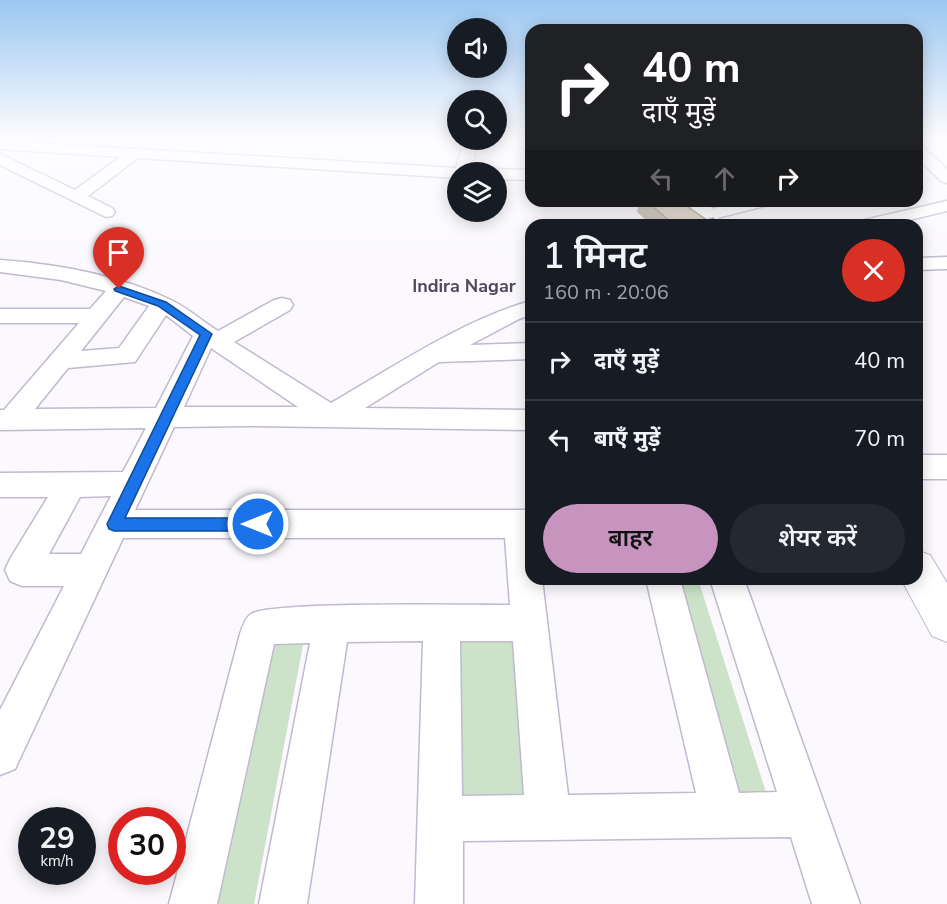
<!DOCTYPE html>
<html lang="hi">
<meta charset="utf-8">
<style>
body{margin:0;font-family:"Nunito Sans","Noto Sans Devanagari",sans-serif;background:#242831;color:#f1f3f6;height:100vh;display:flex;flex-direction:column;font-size:22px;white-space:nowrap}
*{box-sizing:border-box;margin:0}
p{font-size:20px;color:#9ea1a6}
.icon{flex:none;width:33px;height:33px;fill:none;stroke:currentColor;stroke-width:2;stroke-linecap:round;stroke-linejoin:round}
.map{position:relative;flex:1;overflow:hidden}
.panel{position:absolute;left:525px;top:219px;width:398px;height:366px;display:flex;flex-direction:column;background:#171b24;border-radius:18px;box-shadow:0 3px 15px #0003}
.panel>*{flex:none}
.banner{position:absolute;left:525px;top:24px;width:398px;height:183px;border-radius:18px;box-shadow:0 3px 15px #0003;background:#202124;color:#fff;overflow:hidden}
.buttons{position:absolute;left:447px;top:18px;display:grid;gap:12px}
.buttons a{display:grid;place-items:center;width:60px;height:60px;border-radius:50%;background:#171b24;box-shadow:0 3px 15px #0003;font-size:30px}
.speed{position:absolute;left:18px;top:807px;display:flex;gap:12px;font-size:30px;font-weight:700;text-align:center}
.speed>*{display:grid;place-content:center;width:78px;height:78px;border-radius:50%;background:#171b24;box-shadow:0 3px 15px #0003;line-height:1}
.speed small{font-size:15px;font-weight:400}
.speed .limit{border:9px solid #d22;background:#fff;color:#111}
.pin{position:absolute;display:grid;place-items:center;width:51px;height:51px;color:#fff;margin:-62px -26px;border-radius:50% 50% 50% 0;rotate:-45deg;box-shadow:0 0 6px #0007}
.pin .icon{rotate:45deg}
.me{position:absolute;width:66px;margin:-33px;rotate:270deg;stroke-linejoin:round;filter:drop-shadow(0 0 4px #0008)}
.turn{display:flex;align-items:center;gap:21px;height:126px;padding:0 18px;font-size:27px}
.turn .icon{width:78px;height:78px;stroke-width:2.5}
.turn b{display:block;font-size:42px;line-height:51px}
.lanes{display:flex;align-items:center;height:57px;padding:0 18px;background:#0003;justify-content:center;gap:30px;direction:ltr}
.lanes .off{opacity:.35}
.round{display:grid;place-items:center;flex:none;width:63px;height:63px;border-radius:32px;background:#242831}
.head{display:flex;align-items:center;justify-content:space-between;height:102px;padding:0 18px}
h1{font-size:36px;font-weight:600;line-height:45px}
.primary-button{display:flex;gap:12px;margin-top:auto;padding:12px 18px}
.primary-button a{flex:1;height:69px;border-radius:36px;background:#c794c0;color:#111;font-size:24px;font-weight:600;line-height:69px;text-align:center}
.primary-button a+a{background:#242831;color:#f1f3f6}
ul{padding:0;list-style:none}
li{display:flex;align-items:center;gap:18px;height:78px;padding:0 18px;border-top:2px solid #363941}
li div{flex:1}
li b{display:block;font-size:22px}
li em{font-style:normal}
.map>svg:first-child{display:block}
.green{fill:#cde3c9}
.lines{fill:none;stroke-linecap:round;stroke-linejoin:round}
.minor-casing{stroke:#c0b9cf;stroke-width:3}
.tertiary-casing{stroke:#c0b9cf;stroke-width:2}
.minor{fill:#fff;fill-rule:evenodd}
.tertiary{fill:#fff;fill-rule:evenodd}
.wall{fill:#b4a997}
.building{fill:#d1c4b0;stroke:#92897b;stroke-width:1.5}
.route{fill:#1a73e8;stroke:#114b97;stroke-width:1.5}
.labels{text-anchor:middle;stroke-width:6;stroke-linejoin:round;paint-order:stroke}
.far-district-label{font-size:18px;font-weight:bold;fill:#4e485a;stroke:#fbf9fe}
</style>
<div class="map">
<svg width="947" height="904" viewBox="0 0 947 904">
<rect width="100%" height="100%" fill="#fbf9fe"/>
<!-- green -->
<path class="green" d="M 645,579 L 698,579 L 772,811 L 705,813 Z
M 522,637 L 536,813 L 439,815 L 442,638 Z
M 304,640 L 254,904 L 176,904 L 245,641 Z"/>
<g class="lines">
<defs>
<path id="minor" d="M 464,140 L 478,140 L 471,172 L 458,172 L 458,178 L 138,158 L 88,196 L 112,208 L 115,212 L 112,216 L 106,217 L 0,165 L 0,154 L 75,190 L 120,157 L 0,149 L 0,141 L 456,168 Z
M 916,144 L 921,145 L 947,169 L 947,183 L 941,181 L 916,157 Z
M 496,169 L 531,170 L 531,180 L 496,179 L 496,172 L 489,172 Z
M 743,201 L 772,201 L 769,205 L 705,221 L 699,220 L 696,216 L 699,212 Z
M 947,201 L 947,211 L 889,225 L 857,225 L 860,221 Z
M 947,257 L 947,269 L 916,270 L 916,258 Z
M 0,260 C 57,264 119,275 171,300 C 188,308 202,321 218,331 L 274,300 L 282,298 L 290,300 L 293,305 L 290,310 L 234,342 L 331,403 C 390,369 466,318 531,301 L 531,315 L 519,319 L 470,345 L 531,343 L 531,359 L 439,362 L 365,408 L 531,410 L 531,430 L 248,426 L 174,427 L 135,510 L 531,510 L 531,579 L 542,579 L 568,795 L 696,793 L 646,579 L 680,579 L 739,793 L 777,792 L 710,579 L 744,579 L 860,904 L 812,904 L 791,837 L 463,841 L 463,904 L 415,904 L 423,641 L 347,642 L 307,904 L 259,904 L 310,643 L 274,644 L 217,904 L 169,904 L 240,634 C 242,628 245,618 251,614 C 269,601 473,605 510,605 L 505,538 L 123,538 L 15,769 L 0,775 L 0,710 L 64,586 L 22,586 L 10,581 L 5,570 L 10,559 L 48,497 L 0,497 L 0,473 L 123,472 L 146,428 L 0,430 L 0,410 L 4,410 L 79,323 L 0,323 L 0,309 L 90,309 L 106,291 L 61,280 L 0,272 ZM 124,297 L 149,306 L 119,348 L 81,351 ZM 166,315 L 193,336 L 156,408 L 35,409 L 68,368 L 135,362 ZM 211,348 L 298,407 L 184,407 ZM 111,496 L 81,554 L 49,554 L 80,497 ZM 460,641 L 513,641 L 524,795 L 462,796 Z
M 916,455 L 947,455 L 947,479 L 916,479 Z"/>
<path id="tertiary" d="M 687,201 L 707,201 L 723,225 L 701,225 Z
M 916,550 L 930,555 L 947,583 L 947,642 L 932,636 L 901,579 L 916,579 Z"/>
</defs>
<!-- minor casing -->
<use href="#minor" class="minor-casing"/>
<!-- tertiary casing -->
<use href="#tertiary" class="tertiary-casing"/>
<!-- minor -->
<use href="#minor" class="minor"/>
<!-- tertiary -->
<use href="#tertiary" class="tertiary"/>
</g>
<!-- wall -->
<path class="wall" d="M 640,201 L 679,201 L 707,220 L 722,225 L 651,225 L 637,212 Z"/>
<!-- building -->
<path class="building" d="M 647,201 L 679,201 L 707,220 L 713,218 L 722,225 L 674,225 Z"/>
<!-- sky -->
<linearGradient id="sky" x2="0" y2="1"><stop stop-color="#9bc7f1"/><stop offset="0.52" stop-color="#fdfcff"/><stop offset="1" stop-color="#fdfcff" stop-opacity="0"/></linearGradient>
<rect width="947" height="266" fill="url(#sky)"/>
<!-- route -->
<path class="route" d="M 119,286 L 166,302 L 212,334 L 125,518 L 258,518 L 263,519 L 265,524 L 263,529 L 258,531 L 114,531 L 109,529 L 107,524 L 200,335 L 158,306 L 115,291 L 114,289 Z"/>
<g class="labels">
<!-- far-district labels -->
<g class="far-district-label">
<text x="464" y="292">Indira Nagar</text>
</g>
</g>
</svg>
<div class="buttons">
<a><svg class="icon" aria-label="sound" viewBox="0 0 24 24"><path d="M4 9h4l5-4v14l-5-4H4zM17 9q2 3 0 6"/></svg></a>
<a><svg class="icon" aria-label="search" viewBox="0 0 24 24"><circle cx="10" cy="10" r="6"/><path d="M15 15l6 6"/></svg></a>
<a><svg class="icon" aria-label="layers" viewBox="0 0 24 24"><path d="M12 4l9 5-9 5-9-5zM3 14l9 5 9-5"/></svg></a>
</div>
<div class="speed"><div>29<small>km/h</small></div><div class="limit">30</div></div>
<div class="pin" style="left:119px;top:289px;background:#d93025"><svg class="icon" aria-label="arrive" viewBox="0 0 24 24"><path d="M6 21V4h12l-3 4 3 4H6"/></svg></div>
<svg class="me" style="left:258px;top:524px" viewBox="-20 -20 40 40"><circle r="17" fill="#1a73e8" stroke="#fff" stroke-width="3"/><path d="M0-11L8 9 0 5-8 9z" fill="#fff"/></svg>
<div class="banner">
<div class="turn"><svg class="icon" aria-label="right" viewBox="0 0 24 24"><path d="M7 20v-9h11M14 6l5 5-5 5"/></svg><div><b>40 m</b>दाएँ मुड़ें</div></div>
<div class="lanes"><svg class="icon off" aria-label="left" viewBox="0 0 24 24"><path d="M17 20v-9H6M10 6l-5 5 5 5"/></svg><svg class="icon off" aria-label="ahead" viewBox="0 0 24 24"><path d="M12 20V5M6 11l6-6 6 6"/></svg><svg class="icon" aria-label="right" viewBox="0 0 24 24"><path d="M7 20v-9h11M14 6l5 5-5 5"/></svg></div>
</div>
<section class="panel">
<div class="head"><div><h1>1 मिनट</h1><p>160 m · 20:06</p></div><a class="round" style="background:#d93025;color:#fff"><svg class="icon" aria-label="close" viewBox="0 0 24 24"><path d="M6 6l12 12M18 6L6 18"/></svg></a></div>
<ul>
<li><svg class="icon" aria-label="right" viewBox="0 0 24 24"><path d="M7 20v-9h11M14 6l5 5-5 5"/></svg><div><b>दाएँ मुड़ें</b></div><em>40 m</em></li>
<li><svg class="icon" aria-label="left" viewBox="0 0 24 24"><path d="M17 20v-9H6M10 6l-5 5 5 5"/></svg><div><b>बाएँ मुड़ें</b></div><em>70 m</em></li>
</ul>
<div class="primary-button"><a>बाहर</a><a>शेयर करें</a></div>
</section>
</div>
